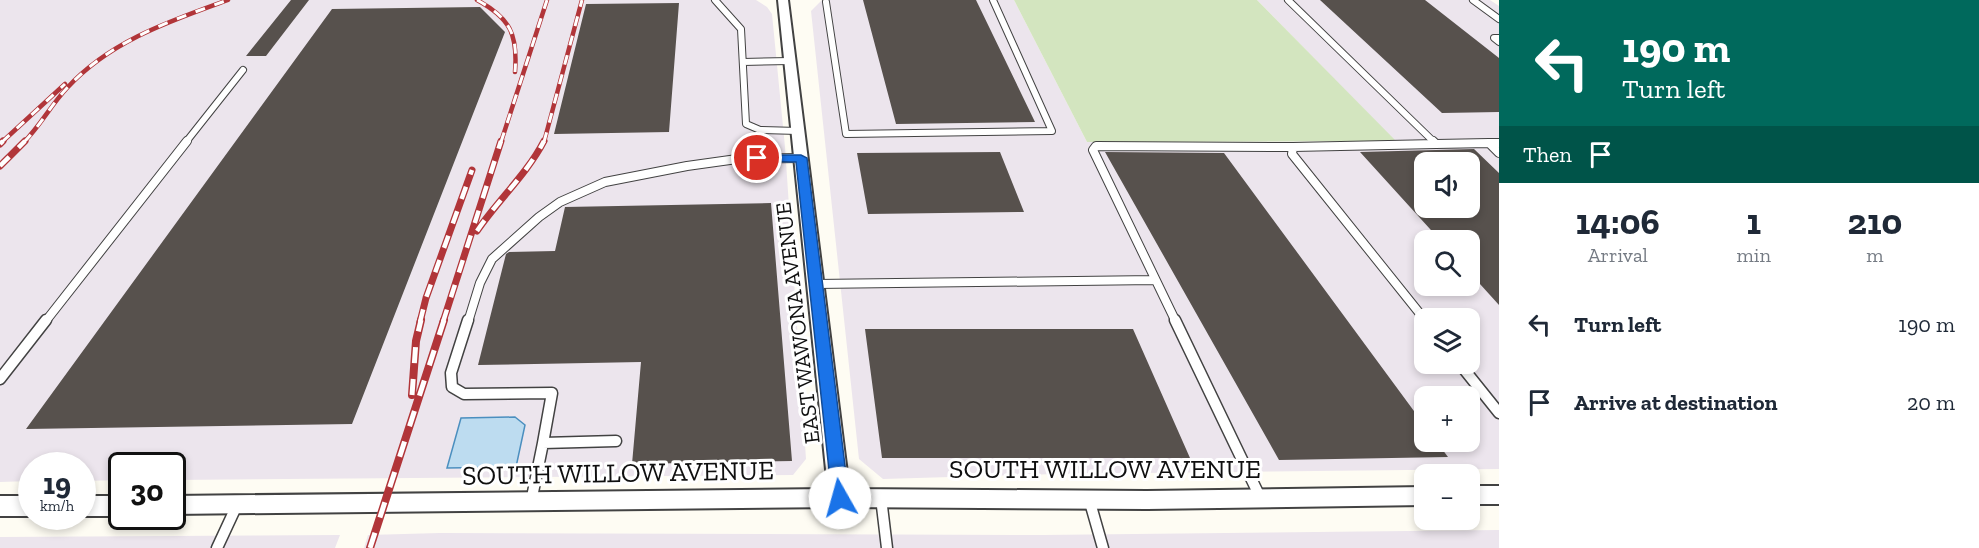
<!DOCTYPE html>
<meta charset="utf-8">
<style>
body{margin:0;font-family:"Zilla Slab",serif;background:#f2f2f3;color:#1f2937;height:100vh;display:flex;flex-direction:column;font-size:22px;white-space:nowrap}
*{box-sizing:border-box;margin:0}
p{font-size:20px;color:#747a83}
.icon{flex:none;width:33px;height:33px;fill:none;stroke:currentColor;stroke-width:2;stroke-linecap:round;stroke-linejoin:round}
.map{position:relative;flex:1;overflow:hidden}
.sheet{display:flex;flex-direction:column;background:#fff;width:480px}
.sheet>*{flex:none}
.hud{background:#00695c;color:#fff;overflow:hidden}
.controls{position:absolute;left:1414px;top:152px;display:grid;gap:12px}
.controls a{display:grid;place-items:center;width:66px;height:66px;border-radius:12px;background:#fff;box-shadow:0 3px 9px #0003;font-size:30px}
.speed{position:absolute;left:18px;top:452px;display:flex;gap:12px;font-size:30px;font-weight:700;text-align:center}
.speed>*{display:grid;place-content:center;width:78px;height:78px;border-radius:50%;background:#fff;box-shadow:0 3px 9px #0003;line-height:1}
.speed small{font-size:15px;font-weight:400}
.speed .limit{border:3px solid #111;border-radius:9px;background:#fff;color:#111}
.pin{position:absolute;display:grid;place-items:center;width:51px;height:51px;color:#fff;margin:-26px;border:3px solid #fff;border-radius:50%;box-shadow:0 2px 6px #0007}
.me{position:absolute;width:66px;margin:-33px;rotate:353deg;stroke-linejoin:round;filter:drop-shadow(0 0 4px #0008)}
.turn{display:flex;align-items:center;gap:21px;height:126px;padding:0 24px;font-size:27px}
.turn .icon{width:78px;height:78px;stroke-width:2.5}
.turn b{display:block;font-size:42px;line-height:51px}
.then{display:flex;align-items:center;height:57px;padding:0 24px;background:#0003;gap:12px;font-size:22px}
.eta{display:flex;justify-content:space-evenly;align-items:center;height:102px;text-align:center}
.eta b{font-size:36px;font-weight:700;line-height:42px}
ul{padding:0;list-style:none}
li{display:flex;align-items:center;gap:18px;height:78px;padding:0 24px}
li div{flex:1}
li b{display:block;font-size:22px}
li em{font-style:normal}
main{display:flex;flex:1;min-height:0}
.map>svg:first-child{display:block}
.industrial{fill:#ece5ed;fill-rule:evenodd}
.green{fill:#d3e5bf}
.water{fill:#bddcf0;stroke:#4b8fbf;stroke-width:1.5}
.building{fill:#57514d;fill-rule:evenodd}
.lines{fill:none;stroke-linecap:round;stroke-linejoin:round}
.lane-far2-casing{stroke:#424242;stroke-width:8}
.lane-far1-casing{stroke:#424242;stroke-width:10}
.lane-casing{stroke:#424242;stroke-width:13}
.street-casing{stroke:#424242;stroke-width:4}
.lane-far2{stroke:#fff;stroke-width:6}
.lane-far1{stroke:#fff;stroke-width:8}
.lane{stroke:#fff;stroke-width:10}
.street{fill:#fff;fill-rule:evenodd}
.rail-far2-casing{stroke:#b13539;stroke-width:4.5}
.rail-far1-casing{stroke:#b13539;stroke-width:7}
.rail-casing{stroke:#b13539;stroke-width:8}
.rail-far2{stroke:#fff;stroke-width:3;stroke-dasharray:10;stroke-linecap:butt}
.rail-far1{stroke:#fff;stroke-width:4.5;stroke-dasharray:13;stroke-linecap:butt}
.rail{stroke:#fff;stroke-width:5;stroke-dasharray:16;stroke-linecap:butt}
.route{fill:#1a73e8;stroke:#114b97;stroke-width:1.5}
.labels{text-anchor:middle;stroke-width:6;stroke-linejoin:round;paint-order:stroke}
.street-label{font-size:22px;fill:#0f0f0f;stroke:#fff}
.near-street-label{font-size:27px;fill:#0f0f0f;stroke:#fff}
</style>
<main>
<div class="map">
<svg width="1499" height="548" viewBox="0 0 1499 548">
<rect width="100%" height="100%" fill="#fefcf3"/>
<!-- industrial -->
<path class="industrial" d="M 0,0 L 756,0 L 767,7 L 772,14 L 785,147 L 806,459 L 793,475 L 173,480 L 172,465 L 122,465 L 121,480 L 83,481 L 82,465 L 32,465 L 31,481 L 0,482 Z
M 822,0 L 1014,0 L 1087,142 L 1395,141 L 1257,0 L 1490,0 L 1499,6 L 1499,469 L 1056,474 L 883,479 L 859,459 L 811,11 ZM 1425,162 L 1470,162 L 1470,207 L 1425,207 ZM 1425,240 L 1470,240 L 1470,285 L 1425,285 ZM 1425,318 L 1470,318 L 1470,363 L 1425,363 ZM 1425,396 L 1470,396 L 1470,441 L 1425,441 Z
M 1499,530 L 1499,548 L 364,548 L 368,535 L 440,533 L 1043,535 Z
M 340,535 L 335,548 L 0,548 L 0,537 Z"/>
<!-- green -->
<path class="green" d="M 1014,0 L 1257,0 L 1396,141 L 1087,142 Z"/>
<!-- water -->
<path class="water" d="M 515,417 L 525,425 L 516,467 L 447,468 L 461,418 Z"/>
<!-- building -->
<path class="building" d="M 291,0 L 309,0 L 266,56 L 246,56 Z
M 863,0 L 976,0 L 1035,122 L 896,124 Z
M 1320,0 L 1425,0 L 1499,58 L 1499,112 L 1442,113 Z
M 679,3 L 669,132 L 554,134 L 586,4 Z
M 480,7 L 505,32 L 352,424 L 26,429 L 332,9 Z
M 1474,149 L 1499,173 L 1499,305 L 1470,273 L 1470,240 L 1440,240 L 1360,152 ZM 1425,162 L 1470,162 L 1470,207 L 1425,207 Z
M 1000,152 L 1024,212 L 868,214 L 857,153 Z
M 1105,152 L 1224,153 L 1425,426 L 1425,441 L 1436,441 L 1448,457 L 1279,460 Z
M 771,203 L 792,461 L 632,464 L 641,362 L 478,365 L 506,254 L 509,252 L 555,251 L 565,207 Z
M 865,329 L 1133,329 L 1190,458 L 882,458 Z"/>
<g class="lines">
<defs>
<path id="lane-far2" d="M 715,0 L 741,29 L 746,124 L 760,130 L 798,131
M 1288,0 L 1434,142
M 1473,0 L 1499,19
M 826,2 L 846,134 L 1052,131 L 993,0
M 1499,38 L 1494,38 L 1499,42
M 743,62 L 790,61
M 186,142 L 243,70"/>
<path id="lane-far1" d="M 1499,143 L 1489,143 L 1499,153
M 1436,144 L 1489,143
M 816,284 L 1155,280
M 1425,320 L 1292,154 L 1293,147 L 1436,144 L 1433,141
M 45,322 L 187,141
M 468,322 L 480,283 L 492,259 L 539,217 L 560,202 L 605,182 L 687,166 L 737,159 L 801,158
M 1176,322 L 1093,150 L 1096,146 L 1293,147"/>
<path id="lane" d="M 468,320 L 451,373 L 452,387 L 464,394 L 552,393 L 543,443
M 1175,320 L 1260,497
M 1459,363 L 1499,413
M 0,379 L 46,320
M 881,498 L 887,548
M 1089,499 L 1103,548
M 531,502 L 543,443 L 616,441
M 217,548 L 237,505"/>
<path id="street" d="M 778,0 L 788,0 L 849,489 L 1147,491 L 1425,487 L 1425,505 L 1147,509 L 840,507 L 172,514 L 172,496 L 828,489 Z
M 1470,486 L 1499,486 L 1499,504 L 1470,504 Z
M 0,496 L 32,496 L 32,516 L 0,516 Z
M 82,496 L 122,496 L 122,516 L 82,516 Z"/>
</defs>
<!-- lane-far2 casing -->
<use href="#lane-far2" class="lane-far2-casing"/>
<!-- lane-far1 casing -->
<use href="#lane-far1" class="lane-far1-casing"/>
<!-- lane casing -->
<use href="#lane" class="lane-casing"/>
<!-- street casing -->
<use href="#street" class="street-casing"/>
<!-- lane-far2 -->
<use href="#lane-far2" class="lane-far2"/>
<!-- lane-far1 -->
<use href="#lane-far1" class="lane-far1"/>
<!-- lane -->
<use href="#lane" class="lane"/>
<!-- street -->
<use href="#street" class="street"/>
<defs>
<path id="rail-far2" d="M 477,0 C 510,18 518,34 515,72
M 2,142 L 65,84
M 24,142 C 40,126 51,105 67,88 C 110,41 170,21 228,0
M 501,142 L 547,0
M 544,142 L 582,0"/>
<path id="rail-far1" d="M 0,144 L 3,141
M 0,166 L 25,141
M 477,231 C 498,200 527,174 544,141
M 420,322 L 426,298 L 472,170
M 443,322 L 501,141"/>
<path id="rail" d="M 412,395 L 416,341 L 421,320
M 370,548 L 444,320"/>
</defs>
<!-- rail-far2 casing -->
<use href="#rail-far2" class="rail-far2-casing"/>
<!-- rail-far1 casing -->
<use href="#rail-far1" class="rail-far1-casing"/>
<!-- rail casing -->
<use href="#rail" class="rail-casing"/>
<!-- rail-far2 -->
<use href="#rail-far2" class="rail-far2"/>
<!-- rail-far1 -->
<use href="#rail-far1" class="rail-far1"/>
<!-- rail -->
<use href="#rail" class="rail"/>
</g>
<!-- route -->
<path class="route" d="M 757,155 L 801,155 L 807,158 L 849,498 L 847,503 L 840,505 L 834,503 L 832,498 L 796,162 L 753,161 L 753,156 Z"/>
<g class="labels">
<!-- street labels -->
<g class="street-label">
<text transform="translate(797 323) rotate(-97)" y="8">EAST WAWONA AVENUE</text>
</g>
<!-- near-street labels -->
<g class="near-street-label">
<text x="1105" y="478">SOUTH WILLOW AVENUE</text>
<text transform="translate(618 473) rotate(-1)" y="9">SOUTH WILLOW AVENUE</text>
</g>
</g>
</svg>
<div class="controls">
<a><svg class="icon" aria-label="sound" viewBox="0 0 24 24"><path d="M4 9h4l5-4v14l-5-4H4zM17 9q2 3 0 6"/></svg></a>
<a><svg class="icon" aria-label="search" viewBox="0 0 24 24"><circle cx="10" cy="10" r="6"/><path d="M15 15l6 6"/></svg></a>
<a><svg class="icon" aria-label="layers" viewBox="0 0 24 24"><path d="M12 4l9 5-9 5-9-5zM3 14l9 5 9-5"/></svg></a>
<a>+</a>
<a>−</a>
</div>
<div class="speed"><div>19<small>km/h</small></div><div class="limit">30</div></div>
<div class="pin" style="left:757px;top:158px;background:#d93025"><svg class="icon" aria-label="arrive" viewBox="0 0 24 24"><path d="M6 21V4h12l-3 4 3 4H6"/></svg></div>
<svg class="me" style="left:840px;top:498px" viewBox="-20 -20 40 40"><circle r="19" fill="#fff"/><path d="M0-13L10 11 0 6-10 11z" fill="#1a73e8"/></svg>
</div>
<section class="sheet">
<div class="hud">
<div class="turn"><svg class="icon" aria-label="left" viewBox="0 0 24 24"><path d="M17 20v-9H6M10 6l-5 5 5 5"/></svg><div><b>190 m</b>Turn left</div></div>
<div class="then">Then<svg class="icon" aria-label="arrive" viewBox="0 0 24 24"><path d="M6 21V4h12l-3 4 3 4H6"/></svg></div>
</div>
<div class="eta">
<div><b>14:06</b><p>Arrival</p></div>
<div><b>1</b><p>min</p></div>
<div><b>210</b><p>m</p></div>
</div>
<ul>
<li><svg class="icon" aria-label="left" viewBox="0 0 24 24"><path d="M17 20v-9H6M10 6l-5 5 5 5"/></svg><div><b>Turn left</b></div><em>190 m</em></li>
<li><svg class="icon" aria-label="arrive" viewBox="0 0 24 24"><path d="M6 21V4h12l-3 4 3 4H6"/></svg><div><b>Arrive at destination</b></div><em>20 m</em></li>
</ul>
</section>
</main>
